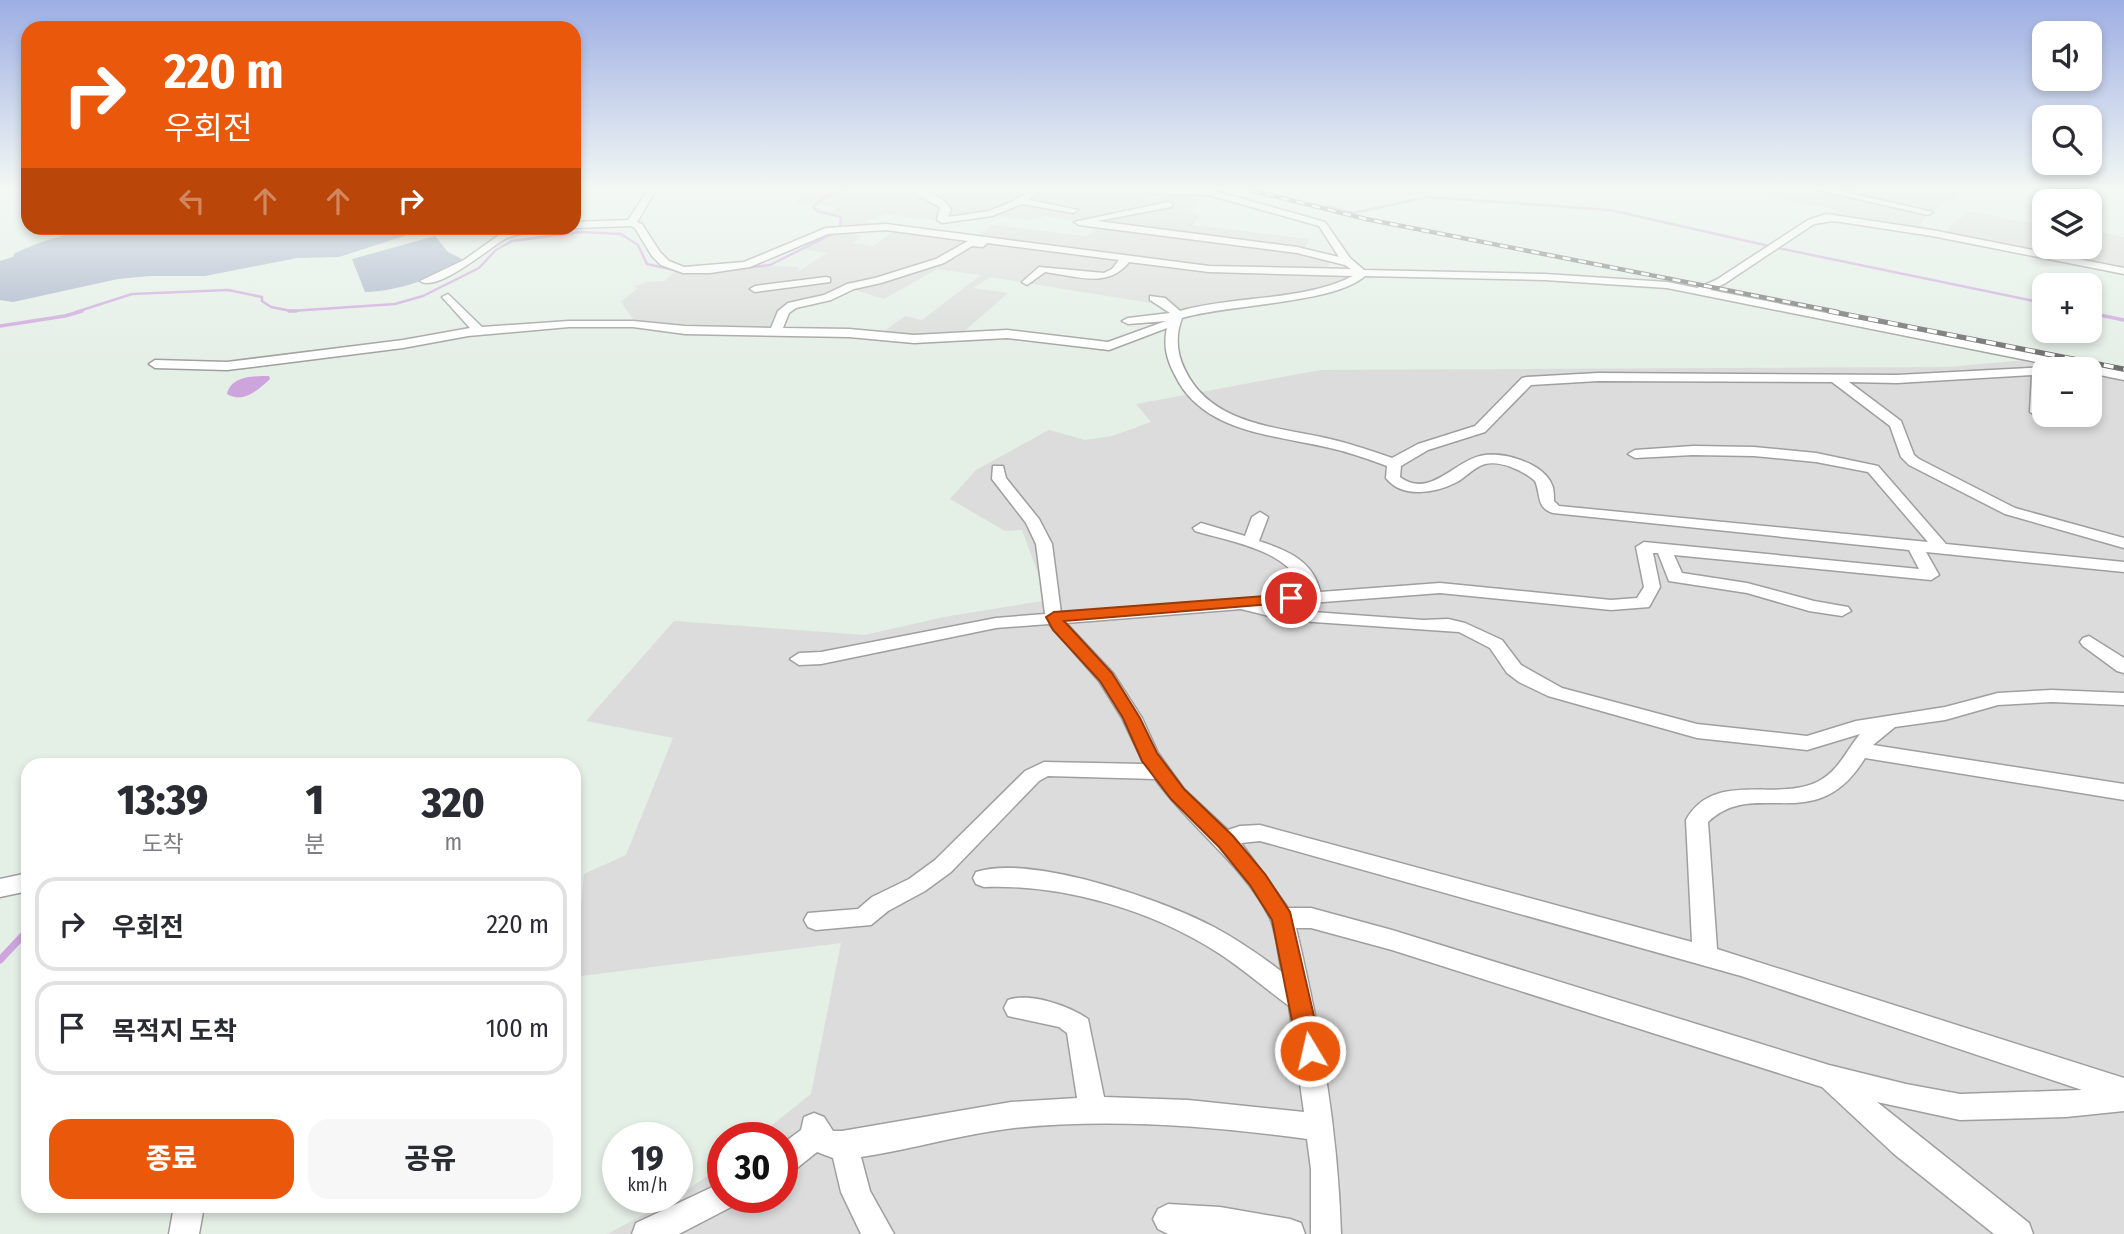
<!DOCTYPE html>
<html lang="ko">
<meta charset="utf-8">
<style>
body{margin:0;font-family:"Fira Sans Condensed","Noto Sans KR",sans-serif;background:#f7f7f7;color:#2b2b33;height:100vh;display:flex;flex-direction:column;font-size:26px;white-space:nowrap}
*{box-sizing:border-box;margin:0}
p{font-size:23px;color:#7c7c81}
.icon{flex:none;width:38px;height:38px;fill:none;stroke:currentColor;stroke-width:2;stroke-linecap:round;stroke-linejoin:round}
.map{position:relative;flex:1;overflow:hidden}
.details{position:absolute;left:21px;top:758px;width:560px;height:455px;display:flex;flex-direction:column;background:#fff;border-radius:21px;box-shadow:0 4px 10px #0003}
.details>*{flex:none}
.top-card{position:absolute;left:21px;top:21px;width:560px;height:214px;border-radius:21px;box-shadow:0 4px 10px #0003;background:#ea580c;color:#fff;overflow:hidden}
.controls{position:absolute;left:2032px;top:21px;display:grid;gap:14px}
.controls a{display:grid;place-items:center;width:70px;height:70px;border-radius:14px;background:#fff;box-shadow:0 4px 10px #0003;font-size:35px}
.speed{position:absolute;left:602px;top:1122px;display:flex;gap:14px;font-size:35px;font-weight:700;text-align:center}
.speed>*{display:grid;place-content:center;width:91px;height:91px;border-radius:50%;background:#fff;box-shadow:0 4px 10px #0003;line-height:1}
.speed small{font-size:18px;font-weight:400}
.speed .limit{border:10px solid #d22;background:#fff;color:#111}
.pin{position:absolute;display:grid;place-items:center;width:60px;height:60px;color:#fff;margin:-30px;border:4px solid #fff;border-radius:50%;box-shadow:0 2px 7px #0007}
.me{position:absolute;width:77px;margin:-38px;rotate:351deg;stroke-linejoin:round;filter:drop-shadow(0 0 5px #0008)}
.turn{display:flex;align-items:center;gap:24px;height:147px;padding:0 28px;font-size:32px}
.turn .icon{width:91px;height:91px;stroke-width:2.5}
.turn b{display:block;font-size:49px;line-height:60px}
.lanes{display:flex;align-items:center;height:66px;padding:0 28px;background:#0003;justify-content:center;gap:35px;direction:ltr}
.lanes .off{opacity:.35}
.eta{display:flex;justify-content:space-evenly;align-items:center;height:119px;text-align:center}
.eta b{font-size:42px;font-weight:800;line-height:49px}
.primary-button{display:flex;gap:14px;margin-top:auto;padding:14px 28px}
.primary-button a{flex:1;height:80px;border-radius:21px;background:#ea580c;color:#fff;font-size:28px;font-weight:800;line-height:80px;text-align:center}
.primary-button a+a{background:#f7f7f7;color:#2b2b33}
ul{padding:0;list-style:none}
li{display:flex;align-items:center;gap:21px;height:94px;margin:0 14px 10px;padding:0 14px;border:4px solid #e1e1e2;border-radius:21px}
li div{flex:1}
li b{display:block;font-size:26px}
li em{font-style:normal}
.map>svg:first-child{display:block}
.residential{fill:#dbdcdb;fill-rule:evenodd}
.cemetery{fill:#a5b0c8}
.water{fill:#cea4dc}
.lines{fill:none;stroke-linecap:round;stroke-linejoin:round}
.stream-far2{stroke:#cea4dc;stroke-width:2.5}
.stream-far1{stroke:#cea4dc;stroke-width:3.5}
.stream{stroke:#cea4dc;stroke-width:7}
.minor-casing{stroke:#9f9f9f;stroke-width:3}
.minor{fill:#fff;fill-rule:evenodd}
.rail-far1-casing{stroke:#6c6c6c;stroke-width:4.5}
.rail-casing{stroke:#6c6c6c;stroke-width:5}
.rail-far1{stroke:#fff;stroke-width:2.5;stroke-dasharray:8;stroke-linecap:butt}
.rail{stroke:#fff;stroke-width:3.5;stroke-dasharray:10;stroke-linecap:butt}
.route{fill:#ea580c;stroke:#983908;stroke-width:2}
</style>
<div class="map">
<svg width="2124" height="1234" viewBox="0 0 2124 1234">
<rect width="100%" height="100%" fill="#e4efe6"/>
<!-- residential -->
<path class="residential" d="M 842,190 L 1137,190 L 1205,196 L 1190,212 L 1201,215 L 1193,225 L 1310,239 L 1302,252 L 1330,262 L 1326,270 L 1351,276 L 1336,286 L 1181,311 L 1157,304 L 990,277 L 973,288 L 1008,293 L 960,335 L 948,337 L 880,334 L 905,316 L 922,320 L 981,275 L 937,269 L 884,299 L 856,290 L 803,300 L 773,328 L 685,328 L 636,323 L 621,302 L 638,288 L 634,287 L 647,282 L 665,281 L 674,272 L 767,266 L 797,267 L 799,271 L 827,253 L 801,249 L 838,232 L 862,236 L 853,243 L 873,246 L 896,230 L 972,240 L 992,225 L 1086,236 L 1099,227 L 1047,216 L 1027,220 L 986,214 L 940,221 L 886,214 L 867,221 L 879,226 L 862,228 L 843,225 L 841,216 L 830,213 L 837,207 L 793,204 L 805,195 L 835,193 Z
M 1773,190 L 1955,190 L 1957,197 L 1927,214 L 1918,229 L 1946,233 L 1953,223 L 1970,211 L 2044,226 L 2044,247 L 2090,247 L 2090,230 L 2124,237 L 2124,270 L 1832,216 L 1836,210 L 1767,197 Z
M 2025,360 L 2124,372 L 2124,1234 L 607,1234 L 677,1197 L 723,1165 L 723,1197 L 782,1197 L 782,1138 L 757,1137 L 811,1094 L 841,943 L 574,977 L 584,874 L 626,855 L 673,738 L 586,721 L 674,621 L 865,635 L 944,617 L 1048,600 L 1022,530 L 1005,531 L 950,499 L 976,470 L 1049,430 L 1085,440 L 1112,436 L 1151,422 L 1136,404 L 1321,370 L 1949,367 ZM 2044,369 L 2090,369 L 2090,415 L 2044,415 Z"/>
<!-- cemetery -->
<path class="cemetery" d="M 115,228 L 429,228 L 339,257 L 297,258 L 205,276 L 149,276 L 118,279 L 13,302 L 0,300 L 0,261 L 13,257 L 15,253 C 47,238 79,230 115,228 Z
M 435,236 L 448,252 L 466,261 C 433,277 402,291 365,292 L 352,259 Z"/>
<!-- water -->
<path class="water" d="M 269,376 L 270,379 C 258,390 243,404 227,394 C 231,376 253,376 269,376 Z"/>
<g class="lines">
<!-- stream-far2 -->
<path class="stream-far2" d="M 1327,206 L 1353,213 L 1428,197 L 1610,210 L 1769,246
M 840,229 L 841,217 L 817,211 L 813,207 L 823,198 L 842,190
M 1778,248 L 2044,303
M 725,270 L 770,265 L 834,233
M 76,312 L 132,294 L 228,290 L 262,297 L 262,301 L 271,307 L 291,311 L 395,304 L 423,296 L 479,268 L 496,250 L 512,241 L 580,232 L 621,234 L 638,245 L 647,264 L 684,272"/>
<!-- stream-far1 -->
<path class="stream-far1" d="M 289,311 L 296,311
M 2090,313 L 2124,320
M 0,326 L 65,316 L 82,311"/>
<!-- stream -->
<path class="stream" d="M 0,960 L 28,930"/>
<defs>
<path id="minor" d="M 648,190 L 656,190 L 637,222 L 642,224 L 660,252 L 669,261 L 684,267 L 744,262 L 826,228 L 886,224 L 1209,266 L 1351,269 L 1345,265 L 1297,253 L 1079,225 L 1074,222 L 1168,202 L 1173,205 L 1171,207 L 1097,221 L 1297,247 L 1339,257 L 1319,226 L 1208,195 L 1149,193 L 1145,190 L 1212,190 L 1325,222 L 1350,258 L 1364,270 L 1545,274 L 1667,282 L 1697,288 L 1716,280 L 1808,220 L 1826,214 L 1932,230 L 2124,268 L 2124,274 L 1932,236 L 1834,221 L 1814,224 L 1724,284 L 1710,290 L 2124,372 L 2124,380 L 2090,373 L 2090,369 L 2071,369 L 1667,288 L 1545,280 L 1365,276 C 1333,304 1228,304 1182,318 C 1175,336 1177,354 1185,370 C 1211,425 1278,427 1330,439 C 1351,444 1372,451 1392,458 L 1418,444 L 1475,426 L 1522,378 L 1527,377 L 1598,373 L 1897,375 L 2048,367 L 2050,369 L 2044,369 L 2044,412 L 2037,416 L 2030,412 L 2032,375 L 1897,383 L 1849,382 L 1901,421 L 1914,455 L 1919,459 L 2015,508 L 2124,538 L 2124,548 L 2005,514 L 1909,465 L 1901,457 L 1890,426 L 1832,382 L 1598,381 L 1531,385 L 1485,432 L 1428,450 L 1401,466 L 1400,477 C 1429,499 1454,462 1480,456 C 1501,451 1543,462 1552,485 C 1554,489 1554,496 1554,501 L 1559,506 L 1928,542 L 1868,472 L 1816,462 L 1754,456 L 1693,455 L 1635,458 L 1628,454 L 1635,450 L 1693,446 L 1754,447 L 1816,453 L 1878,466 L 1946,544 L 2124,562 L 2124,572 L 1926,552 L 1939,575 L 1931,580 L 1674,555 L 1682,573 L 1747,583 L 1814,601 L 1848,607 L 1851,611 L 1842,616 L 1809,611 L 1747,593 L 1669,581 L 1658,553 L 1653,553 L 1660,587 L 1649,607 L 1611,610 L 1440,593 L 1271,606 L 1285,610 L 1423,620 L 1448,619 L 1465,623 L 1502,640 L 1521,665 L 1562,688 L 1697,724 L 1807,736 L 1856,721 L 1945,707 L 1998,693 L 2052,690 L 2124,693 L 2124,705 L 2052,702 L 1998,705 L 1945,720 L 1895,727 L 1873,745 L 2124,784 L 2124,800 L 1865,758 C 1816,839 1755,776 1708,822 L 1717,949 L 2124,1078 L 2124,1111 L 2066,1117 L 1960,1120 L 1877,1102 L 2029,1223 L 2033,1234 L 1994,1234 L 1894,1154 L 1822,1087 L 1392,950 L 1311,928 L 1296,928 C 1320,1029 1338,1129 1341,1234 L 1311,1234 L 1311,1169 L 1307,1139 C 1210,1126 1112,1118 1014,1128 C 962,1134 913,1149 861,1157 L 870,1191 L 894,1234 L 861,1234 L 841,1192 L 833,1158 L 817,1152 L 792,1172 L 782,1176 L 782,1144 L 801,1130 L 804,1117 L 814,1113 L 824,1117 L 833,1131 L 842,1131 L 1011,1102 L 1077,1098 L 1067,1033 L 1059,1027 L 1008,1016 L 1004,1008 L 1008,1000 C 1030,992 1070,1006 1088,1019 L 1104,1097 L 1188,1100 L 1304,1112 L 1289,1006 C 1266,989 1244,970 1220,954 C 1152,910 1064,884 984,887 L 976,884 L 973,878 L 976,872 C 1032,854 1163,900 1214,927 C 1238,940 1260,955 1282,972 C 1278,955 1277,934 1270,918 C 1242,863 1190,828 1155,779 L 1048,776 L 1039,781 L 951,872 L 925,891 L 888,911 L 871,925 L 816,930 L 808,927 L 804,920 L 808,913 L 858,909 L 872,897 L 909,879 L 935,860 L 1025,771 L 1044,762 L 1144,764 L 1122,718 L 1099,681 L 1049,624 L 996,628 L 821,664 L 799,665 L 790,659 L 799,653 L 821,652 L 996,618 L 1045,614 L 1036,544 L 1026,523 L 992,479 L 993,466 L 1003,466 L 1006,478 L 1039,519 L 1052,544 L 1061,613 L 1303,594 C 1296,551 1231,542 1195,531 L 1193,528 L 1201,523 L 1245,536 L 1252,517 L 1260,512 L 1268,517 L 1259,541 C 1286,550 1314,561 1320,592 L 1440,583 L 1611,600 L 1637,598 L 1644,587 L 1636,547 L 1644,542 L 1919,569 L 1909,550 L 1553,513 C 1536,508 1541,494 1535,481 C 1524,471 1501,460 1485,464 C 1474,467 1466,477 1457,482 C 1436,493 1402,499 1386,478 L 1387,466 C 1368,459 1349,452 1330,448 C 1276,435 1202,433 1175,375 C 1167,360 1163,346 1167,328 L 1109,350 L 1007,338 L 914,343 L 849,337 L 685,334 L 633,327 L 569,327 L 468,336 L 403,348 L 227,370 L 155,368 L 149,364 L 155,360 L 227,362 L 403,340 L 470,328 L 442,297 L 448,294 L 482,327 L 569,321 L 633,321 L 685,326 L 771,328 L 778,311 L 788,303 L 824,295 L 847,284 L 875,278 L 936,259 L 968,241 L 886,230 L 828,234 L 750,267 L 710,273 L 683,273 L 661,265 L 652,256 L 635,228 L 631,226 L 574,228 L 572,228 L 574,222 L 628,220 ZM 987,243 L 1119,260 L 1112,269 L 1104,273 L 1039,267 L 1022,282 L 1027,285 L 1045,272 C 1076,276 1108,289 1129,262 L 1209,272 L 1353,276 C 1301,302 1236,295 1180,311 L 1165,298 L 1150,296 L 1150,300 L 1170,313 L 1128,318 L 1122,321 L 1128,324 L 1166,321 L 1108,342 L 1007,330 L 914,335 L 849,329 L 783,328 L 789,313 L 796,308 L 831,300 L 854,289 L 881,283 L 944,263 L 972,246 L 983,247 ZM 1241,609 L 1285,620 L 1459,632 L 1490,648 L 1507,673 L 1519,682 L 1548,696 L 1697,738 L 1807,750 L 1860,734 C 1846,751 1838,772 1817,782 C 1775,802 1714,770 1686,820 L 1692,942 L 1260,825 L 1240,826 L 1228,830 L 1184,789 L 1158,753 L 1142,718 L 1113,673 L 1066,623 ZM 1260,841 L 1741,976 L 2082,1090 L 1960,1094 L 1906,1084 L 1829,1065 L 1392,930 L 1311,908 L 1288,908 L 1241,843 Z
M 915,190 C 927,190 946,199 951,210 L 948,217 L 989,211 L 1012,202 L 1030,190 L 1040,190 L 1029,200 L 1078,210 L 1073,213 L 1022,204 L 992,216 L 942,223 L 937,220 L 940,207 L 915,194 Z
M 1819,190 L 1836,190 L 1933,212 L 1928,215 Z
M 523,228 L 536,228 C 527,234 515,234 505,239 C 489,248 437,293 420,281 L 464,260 L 499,235 Z
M 826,277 L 830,278 L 830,282 L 755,292 L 750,289 L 755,286 Z
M 2089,636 L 2124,658 L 2124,673 L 2117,671 L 2083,646 L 2080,642 L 2083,638 Z
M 28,873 L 28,891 L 0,897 L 0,879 Z
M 723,1182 L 723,1197 L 737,1197 L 733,1206 L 679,1234 L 632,1234 L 636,1223 Z
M 1168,1204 L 1220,1207 L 1290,1219 L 1301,1223 L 1305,1234 L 1168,1234 L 1158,1229 L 1153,1219 L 1158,1209 Z
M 174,1206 L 204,1206 L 199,1234 L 169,1234 Z"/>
</defs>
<!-- minor casing -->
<use href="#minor" class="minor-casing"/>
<!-- minor -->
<use href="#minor" class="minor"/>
<defs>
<path id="rail-far1" d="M 1250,190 L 1366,219 L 1838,312"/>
<path id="rail" d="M 1829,311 L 2124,369"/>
</defs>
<!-- rail-far1 casing -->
<use href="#rail-far1" class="rail-far1-casing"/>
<!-- rail casing -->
<use href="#rail" class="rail-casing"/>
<!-- rail-far1 -->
<use href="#rail-far1" class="rail-far1"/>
<!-- rail -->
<use href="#rail" class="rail"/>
</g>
<!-- sky -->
<linearGradient id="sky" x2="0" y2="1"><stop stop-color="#9daee3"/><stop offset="0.52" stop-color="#f3f8f4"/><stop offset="1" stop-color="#f3f8f4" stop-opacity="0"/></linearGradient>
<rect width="2124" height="363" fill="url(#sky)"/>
<!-- route -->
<path class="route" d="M 1291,594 L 1296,595 L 1299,598 L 1296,602 L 1064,621 L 1112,673 L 1140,718 L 1157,753 L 1184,789 L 1233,836 L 1265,874 L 1290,912 L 1322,1051 L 1318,1059 L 1310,1062 L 1301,1059 L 1298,1051 L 1272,920 L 1250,885 L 1219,847 L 1171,799 L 1142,761 L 1123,718 L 1100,681 L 1053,630 L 1046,617 L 1054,612 Z"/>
</svg>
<div class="controls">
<a><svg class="icon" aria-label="sound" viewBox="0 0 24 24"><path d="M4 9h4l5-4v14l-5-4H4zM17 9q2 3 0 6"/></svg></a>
<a><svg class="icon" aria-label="search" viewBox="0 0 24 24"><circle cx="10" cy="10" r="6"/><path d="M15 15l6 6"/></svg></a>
<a><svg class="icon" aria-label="layers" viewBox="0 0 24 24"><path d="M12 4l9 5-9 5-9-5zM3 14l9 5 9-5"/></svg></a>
<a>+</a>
<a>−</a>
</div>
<div class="speed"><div>19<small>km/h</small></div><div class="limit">30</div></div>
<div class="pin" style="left:1291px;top:598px;background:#d93025"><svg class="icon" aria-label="arrive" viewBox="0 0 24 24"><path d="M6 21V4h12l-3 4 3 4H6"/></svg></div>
<svg class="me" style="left:1310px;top:1051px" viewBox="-20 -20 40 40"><circle r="17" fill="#ea580c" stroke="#fff" stroke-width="3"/><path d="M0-11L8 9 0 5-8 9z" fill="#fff"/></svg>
<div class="top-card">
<div class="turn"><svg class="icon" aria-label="right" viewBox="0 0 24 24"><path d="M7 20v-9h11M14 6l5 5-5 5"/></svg><div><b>220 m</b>우회전</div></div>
<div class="lanes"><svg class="icon off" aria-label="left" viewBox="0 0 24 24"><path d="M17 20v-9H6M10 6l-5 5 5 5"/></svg><svg class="icon off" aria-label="ahead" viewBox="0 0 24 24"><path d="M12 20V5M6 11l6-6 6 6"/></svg><svg class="icon off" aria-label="ahead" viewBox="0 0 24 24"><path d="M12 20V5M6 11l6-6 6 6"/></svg><svg class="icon" aria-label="right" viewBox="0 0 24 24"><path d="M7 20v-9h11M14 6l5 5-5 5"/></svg></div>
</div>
<section class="details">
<div class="eta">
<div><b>13:39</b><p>도착</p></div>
<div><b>1</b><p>분</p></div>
<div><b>320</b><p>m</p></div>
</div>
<ul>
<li><svg class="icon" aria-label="right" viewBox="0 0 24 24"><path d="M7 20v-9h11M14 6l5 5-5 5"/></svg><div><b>우회전</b></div><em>220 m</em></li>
<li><svg class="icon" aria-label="arrive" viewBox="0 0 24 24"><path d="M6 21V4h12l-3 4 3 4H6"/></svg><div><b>목적지 도착</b></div><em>100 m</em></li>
</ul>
<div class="primary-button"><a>종료</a><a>공유</a></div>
</section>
</div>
